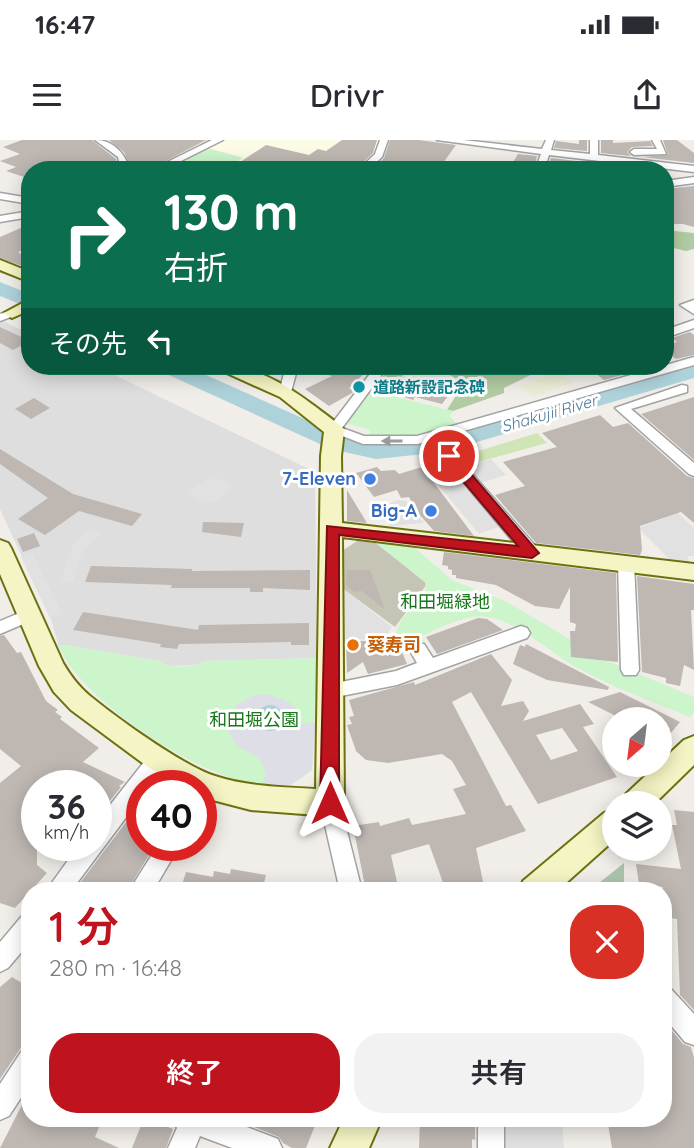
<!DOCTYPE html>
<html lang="ja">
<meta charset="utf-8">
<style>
body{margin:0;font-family:Quicksand,"Noto Sans JP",sans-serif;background:#f2f2f3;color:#2b2b33;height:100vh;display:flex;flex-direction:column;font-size:26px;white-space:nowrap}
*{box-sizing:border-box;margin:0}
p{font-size:23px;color:#7c7c81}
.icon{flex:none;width:38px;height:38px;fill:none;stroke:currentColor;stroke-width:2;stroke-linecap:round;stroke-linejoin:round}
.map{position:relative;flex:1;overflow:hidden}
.sheet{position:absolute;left:21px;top:742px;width:651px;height:245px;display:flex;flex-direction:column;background:#fff;border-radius:28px;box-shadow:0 4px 18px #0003}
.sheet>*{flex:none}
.top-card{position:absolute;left:21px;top:21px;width:653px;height:214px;border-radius:28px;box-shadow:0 4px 18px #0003;background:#0b6e4f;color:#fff;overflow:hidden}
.needle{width:46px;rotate:208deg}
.tools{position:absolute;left:602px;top:567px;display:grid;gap:14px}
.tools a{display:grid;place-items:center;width:70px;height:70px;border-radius:50%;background:#fff;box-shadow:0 4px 18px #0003;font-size:35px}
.speed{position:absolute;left:21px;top:630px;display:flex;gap:14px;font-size:35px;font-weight:700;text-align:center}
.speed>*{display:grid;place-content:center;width:91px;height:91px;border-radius:50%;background:#fff;box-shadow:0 4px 18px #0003;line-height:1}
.speed small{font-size:18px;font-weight:400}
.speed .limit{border:10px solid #d22;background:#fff;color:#111}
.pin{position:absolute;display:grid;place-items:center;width:60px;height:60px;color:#fff;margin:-30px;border:4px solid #fff;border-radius:50%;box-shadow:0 2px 7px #0007}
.me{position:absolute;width:77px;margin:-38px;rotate:0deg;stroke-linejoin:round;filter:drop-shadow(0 0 5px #0008)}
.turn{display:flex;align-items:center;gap:24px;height:147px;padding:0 28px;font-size:32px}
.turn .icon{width:91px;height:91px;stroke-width:2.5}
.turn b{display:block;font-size:49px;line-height:60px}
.then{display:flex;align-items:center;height:66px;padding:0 28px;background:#0003;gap:14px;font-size:26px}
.round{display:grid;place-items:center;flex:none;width:74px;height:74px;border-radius:28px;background:#f2f2f3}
.overview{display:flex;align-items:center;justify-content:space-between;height:119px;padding:0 28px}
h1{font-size:42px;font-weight:600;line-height:52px;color:#bf141e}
.action{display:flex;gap:14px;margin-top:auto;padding:14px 28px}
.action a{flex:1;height:80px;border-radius:28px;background:#bf141e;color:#fff;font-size:28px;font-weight:600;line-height:80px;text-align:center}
.action a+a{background:#f2f2f3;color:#2b2b33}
.status{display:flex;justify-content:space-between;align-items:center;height:49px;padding:0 35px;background:#fff;direction:ltr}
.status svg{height:19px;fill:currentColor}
header{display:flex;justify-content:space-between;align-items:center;height:91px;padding:0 28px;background:#fff;font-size:32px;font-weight:600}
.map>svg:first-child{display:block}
.residential{fill:#dfdedf}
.education{fill:#fcfbe6}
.construction{fill:#c5c4b5}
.farmland{fill:#ededd7}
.grass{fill:#cfe5b5}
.forest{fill:#b1cca2}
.cemetery{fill:#acc7af}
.park{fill:#ccf5cc}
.parking{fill:#e1e1e1}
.plaza{fill:#dddee6}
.water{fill:#aed2da}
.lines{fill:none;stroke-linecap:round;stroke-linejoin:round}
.river{fill:#aed2da;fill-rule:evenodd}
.building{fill:#beb7b2;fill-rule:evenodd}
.street-casing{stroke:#a2a2a2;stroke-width:3}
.secondary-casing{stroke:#6c7110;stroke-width:4}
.street{fill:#fff;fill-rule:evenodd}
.secondary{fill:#f4f4c4;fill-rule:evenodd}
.oneway{fill:#9b9b9b}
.route{fill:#bf141e;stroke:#7c0d14;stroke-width:2}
.culture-dot{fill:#0f9aa8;stroke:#fff;stroke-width:2.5}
.shop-dot{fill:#3f7fe0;stroke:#fff;stroke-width:2.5}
.food-dot{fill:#e8710a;stroke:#fff;stroke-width:2.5}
.labels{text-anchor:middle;stroke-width:6;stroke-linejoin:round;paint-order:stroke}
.far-culture-label{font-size:16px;font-weight:bold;fill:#0d838f;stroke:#fff;text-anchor:start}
.far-water-label{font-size:16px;font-style:italic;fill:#4f789a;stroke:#fff}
.shop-label{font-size:18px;font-weight:bold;fill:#366cbe;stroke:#fff;text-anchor:end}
.park-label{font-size:18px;fill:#177819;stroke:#fff}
.food-label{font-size:18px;font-weight:bold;fill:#c56008;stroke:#fff;text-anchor:start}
</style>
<div class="status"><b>16:47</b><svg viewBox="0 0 49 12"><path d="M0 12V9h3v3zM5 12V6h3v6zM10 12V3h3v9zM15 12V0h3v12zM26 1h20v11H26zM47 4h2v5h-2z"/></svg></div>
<header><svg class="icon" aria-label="menu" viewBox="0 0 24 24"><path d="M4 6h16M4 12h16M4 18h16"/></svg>Drivr<svg class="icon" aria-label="share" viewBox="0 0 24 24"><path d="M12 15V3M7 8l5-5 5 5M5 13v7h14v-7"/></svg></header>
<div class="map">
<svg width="694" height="1008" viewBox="0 0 694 1008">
<rect width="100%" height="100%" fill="#f1eee9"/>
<!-- residential -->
<path class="residential" d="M 3,181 L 30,194 L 30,226 L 96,226 L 315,332 L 317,518 L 205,521 L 197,525 L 166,526 L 159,521 L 65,505 L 59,507 L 51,479 L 0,369 L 0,183 Z"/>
<!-- education -->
<path class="education" d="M 225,0 L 380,0 L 376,15 L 369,20 L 333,11 L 309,30 L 223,30 L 242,17 L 207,8 Z"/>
<!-- construction -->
<path class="construction" d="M 360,399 L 374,400 L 427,444 L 395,487 L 342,448 L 342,411 Z"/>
<!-- farmland -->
<path class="farmland" d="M 558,232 L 572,243 L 533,257 L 519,247 Z"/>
<!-- grass -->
<path class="grass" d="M 537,293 L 547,303 L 463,326 L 456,318 Z"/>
<!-- forest -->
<path class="forest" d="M 665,90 L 694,93 L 694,109 L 686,111 L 665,106 Z
M 391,226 L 549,226 L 504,248 L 504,253 L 453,271 L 447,270 L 457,254 L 460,242 C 448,230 415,223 402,236 C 397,241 394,250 390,255 L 372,251 Z"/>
<!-- cemetery -->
<path class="cemetery" d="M 624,723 L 624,751 L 589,751 Z"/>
<!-- park -->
<path class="park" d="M 207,8 L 243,18 L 223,30 L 162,30 Z
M 372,251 L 453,271 L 450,276 L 457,285 L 405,297 L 370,296 L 370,290 L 346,283 Z
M 373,401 L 413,406 L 452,440 L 507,462 L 603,519 L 694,557 L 694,573 L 690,577 C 650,561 609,546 572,525 C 546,509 519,483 488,477 C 467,473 441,488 422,496 L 427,506 L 410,512 L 396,494 C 399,477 417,463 426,449 L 425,442 Z
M 64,505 L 159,521 C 171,529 192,528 205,521 L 317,518 L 312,630 C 305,635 297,643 289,645 C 226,659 83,564 59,507 Z"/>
<!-- parking -->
<path class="parking" d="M 491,319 L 506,335 L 478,344 L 463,326 Z
M 458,334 L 502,386 L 479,394 L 435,341 Z
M 212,335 L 234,347 L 214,362 L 201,361 L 187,353 Z
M 398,360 L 406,361 L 424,383 L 391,386 L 379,368 Z
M 678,373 L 694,388 L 694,416 L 688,416 L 689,425 L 673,423 L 638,388 Z
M 89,390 L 100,394 L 82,413 L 73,441 L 60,442 L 72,406 Z
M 32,413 L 62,474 L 50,478 L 21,417 Z
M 342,448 L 392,487 L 383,500 L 341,499 Z
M 500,978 L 562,979 L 564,1008 L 500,1008 Z"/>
<!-- plaza -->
<path class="plaza" d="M 266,554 L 288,561 L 295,568 L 299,583 L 315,583 L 312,630 L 290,645 L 262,645 L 266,635 L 261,620 L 236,605 L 228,592 L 228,578 L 237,565 L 254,555 Z"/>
<!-- water -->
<path class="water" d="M257 578a13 13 0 1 1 26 0a13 13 0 1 1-26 0Z"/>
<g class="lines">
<!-- river -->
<path class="river" d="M 0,142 L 30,154 L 30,168 L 0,156 Z
M 694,224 L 694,238 L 443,312 L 376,319 L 331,309 L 160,231 L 157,226 L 186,226 L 347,298 L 376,303 L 433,299 Z"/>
</g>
<!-- building -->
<path class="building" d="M 22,0 L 92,0 L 116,19 L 118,30 L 30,30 L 30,37 L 27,38 L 6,31 L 16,27 L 0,21 L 20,14 L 3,7 Z
M 109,0 L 206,0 L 148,30 L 132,30 L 124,12 Z
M 342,0 L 377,0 L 373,13 L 355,30 L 228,30 L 266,5 L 309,15 L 318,9 L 326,11 Z
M 390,0 L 419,0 L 456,5 L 438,30 L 372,30 L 384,18 Z
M 579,0 L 587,0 L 587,11 L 554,8 L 556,1 L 579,4 Z
M 601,0 L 613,0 L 613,3 L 650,1 L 653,6 L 632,7 L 627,12 L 631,16 L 601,13 Z
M 663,0 L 677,0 L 694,13 L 694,23 L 642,17 L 668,15 Z
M 518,14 L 537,16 L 533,30 L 508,30 Z
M 551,18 L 652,30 L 547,30 Z
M 694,46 L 694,87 L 683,84 L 665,84 L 665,49 Z
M 30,84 L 30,107 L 18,112 L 30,121 L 30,129 L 0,118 L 0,97 Z
M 0,187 L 30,201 L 13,210 L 0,203 Z
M 690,192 L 694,195 L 694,215 L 676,219 L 665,211 L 665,206 L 677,202 L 672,198 Z
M 312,226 L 372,226 L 349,248 L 354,251 L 352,253 L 329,266 L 305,249 L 332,236 L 311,230 Z
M 586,226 L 643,226 L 644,229 L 604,240 Z
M 407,237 L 439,246 L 441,243 L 455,247 L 442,264 L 415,257 L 413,260 L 398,255 L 402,250 L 398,249 Z
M 694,257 L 694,320 L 641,274 Z
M 34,258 L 50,268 L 31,279 L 15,269 Z
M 600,275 L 613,287 L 628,283 L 687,336 L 694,338 L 694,383 L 681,372 L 640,386 L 642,410 L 640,415 L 536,403 L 495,355 L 525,346 L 503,322 L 557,307 L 542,293 Z
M 0,309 L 73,354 L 142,374 L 132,386 L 79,371 L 45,395 L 18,379 L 48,358 L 0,324 Z
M 377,327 L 381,331 L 395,330 L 399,334 L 422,327 L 474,396 L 434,391 L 419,374 L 409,357 L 401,358 L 397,350 L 374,357 L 356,333 Z
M 347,350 L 367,383 L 347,381 Z
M 203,382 L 244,383 L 241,397 L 202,392 Z
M 34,393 L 40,406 L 23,412 L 17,399 Z
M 444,412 L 616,433 L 618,522 L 571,517 L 570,491 L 575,491 L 576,484 L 570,482 L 570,447 L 559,469 L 535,466 L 496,445 L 456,438 L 456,435 L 452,435 L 452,430 L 448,429 L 448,426 L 442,425 Z
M 91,426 L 192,429 L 192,431 L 310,430 L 310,450 L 263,448 L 263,452 L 250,452 L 250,448 L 171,448 L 172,445 L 85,442 Z
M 347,430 L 370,430 L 385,470 L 362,451 L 354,452 L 346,445 Z
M 637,436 L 694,444 L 694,470 L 691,470 L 694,530 L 684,525 L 680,546 L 666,543 L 666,538 L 642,532 Z
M 83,472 L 198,490 L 199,485 L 309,483 L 309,505 L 291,505 L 291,502 L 179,504 L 177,509 L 160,507 L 161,504 L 73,490 Z
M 478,478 L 487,479 L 503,490 L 437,514 L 426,497 Z
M 4,495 L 17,513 L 21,512 L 46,561 L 58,570 L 55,572 L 62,577 L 60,579 L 99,608 L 83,622 L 125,642 L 119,646 L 121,647 L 109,662 L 96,656 L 96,646 L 77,646 L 61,638 L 53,646 L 37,646 L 37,725 L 47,733 L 15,768 L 0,763 L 0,643 L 21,626 L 0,609 L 0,496 Z
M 346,501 L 380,501 L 381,511 L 400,507 L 407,524 L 368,534 L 363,522 L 347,533 Z
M 526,504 L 609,547 L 608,550 L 547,540 L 513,524 L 520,505 L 525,507 Z
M 491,514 L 512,540 L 501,566 L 523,561 L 529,571 L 523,581 L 580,564 L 594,584 L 583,587 L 617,637 L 538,664 L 471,552 L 452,562 L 506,666 L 511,665 L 526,691 L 476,708 L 485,751 L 446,751 L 429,704 L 391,715 L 399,751 L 366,751 L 353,686 L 379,682 L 380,686 L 409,678 L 412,685 L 466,674 L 453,649 L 466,645 L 452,621 L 442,614 L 388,623 L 366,620 L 356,611 L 347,585 L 352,584 L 349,577 L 354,576 L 349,560 L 414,542 L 415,545 ZM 562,588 L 578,611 L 551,620 L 536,595 Z
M 620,552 L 680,582 L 660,606 L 660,579 L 622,579 L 588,562 Z
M 142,661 L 142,705 L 155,705 L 127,751 L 74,751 Z
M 674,670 L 694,672 L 694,870 L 680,855 L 677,779 L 663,777 L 663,747 L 639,744 L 636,724 L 681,729 L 672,685 L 677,685 Z
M 231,729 L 266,735 L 262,751 L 180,751 L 186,732 L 213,737 L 214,731 L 230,734 Z
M 12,837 L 30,848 L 30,894 L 0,939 L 0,847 Z
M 663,880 L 683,904 L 691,907 L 694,918 L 694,1008 L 612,1008 L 607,978 L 663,978 Z
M 30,949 L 30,978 L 103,978 L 95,997 L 119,1008 L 0,1008 Z
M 144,978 L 173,989 L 166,1008 L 132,1008 Z
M 233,978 L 318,978 L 306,1008 L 292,1008 L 283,1003 L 279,997 Z
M 420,978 L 475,978 L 475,1000 L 472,999 L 472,1008 L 419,1008 Z"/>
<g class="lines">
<defs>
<path id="street" d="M 95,0 C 113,0 125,13 130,30 L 121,30 L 118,17 Z
M 212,0 L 223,0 L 163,30 L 151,30 Z
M 380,0 L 388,0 L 382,17 L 368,30 L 358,30 L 375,14 Z
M 437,0 L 463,0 L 542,9 L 546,0 L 554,0 L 551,10 L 590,14 L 590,0 L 598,0 L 598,15 L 694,26 L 694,32 L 549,15 L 544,30 L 535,30 L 541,14 Z
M 652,0 L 660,0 L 666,14 L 634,15 L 630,12 L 634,9 L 657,9 Z
M 694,37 L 694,43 L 665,47 L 665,41 Z
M 0,53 L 30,58 L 30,64 L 0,59 Z
M 30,71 L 30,77 L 0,82 L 0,76 Z
M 694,160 L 694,174 L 680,165 Z
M 12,170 L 16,171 L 16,175 L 0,181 L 0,174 Z
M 694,180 L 694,188 L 665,198 L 665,190 Z
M 694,217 L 694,225 L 418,304 L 363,304 L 327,290 L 376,226 L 388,226 L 342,288 L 364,296 L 417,296 Z
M 286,226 L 298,226 L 291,252 L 285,256 L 279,252 Z
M 682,245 L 687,246 L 687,252 L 631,269 L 694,323 L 694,336 L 689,334 L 615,268 Z
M 449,312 L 454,313 L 538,409 L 540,413 L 538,417 L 526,417 L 444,319 L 444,313 Z
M 626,418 L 634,424 L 639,530 L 636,535 L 624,535 L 621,530 L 618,424 Z
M 29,469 L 35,471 L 37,475 L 35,479 L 0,494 L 0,481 Z
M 521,486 L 527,488 L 530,493 L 527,498 L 397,545 L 331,558 L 325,556 L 322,551 L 325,546 L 331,544 L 396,531 L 417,523 L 409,509 L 412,504 L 424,504 L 433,518 Z
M 158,611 L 165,613 L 168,619 L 149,646 L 142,646 L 142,656 L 71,751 L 46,751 L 79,705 L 96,705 L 96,683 L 151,613 Z
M 330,654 L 337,657 L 340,663 L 362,751 L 340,751 L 320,663 L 323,657 Z
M 158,705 L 180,705 L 153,751 L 129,751 Z
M 30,773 L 30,802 L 8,828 L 0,832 L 0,802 L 22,776 Z
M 663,845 L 671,849 L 694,874 L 694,905 L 685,902 L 663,876 Z
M 30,909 L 30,944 L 9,976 L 0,980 L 0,944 L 21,912 Z
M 172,978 L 223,978 L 278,999 L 282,1008 L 232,1008 L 200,996 L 195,1008 L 168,1008 L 177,988 Z
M 478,978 L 504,978 L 504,1008 L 478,1008 Z"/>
<path id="secondary" d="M 0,120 L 30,132 L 30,142 L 0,130 Z
M 30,159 L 30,170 L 12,178 L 4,173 Z
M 217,226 C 265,224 305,259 341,286 L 344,290 L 341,316 L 342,383 L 694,424 L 694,440 L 342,397 L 344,663 L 340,672 L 330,676 L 251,670 L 201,657 L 201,646 L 181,646 L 148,627 L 71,570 L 54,552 L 39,526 L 0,434 L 0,400 L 8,403 L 11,408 L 63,523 C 70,535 78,546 90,556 C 117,578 183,626 215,636 C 248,647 283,647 316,649 L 321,316 L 324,292 L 280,257 L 220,230 Z
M 694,596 L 694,625 L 655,663 L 622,663 L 626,654 L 684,600 Z
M 614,669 L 614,700 L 557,751 L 519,751 L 523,741 L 604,673 Z
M 344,978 L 382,978 L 369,1008 L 330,1008 Z"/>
</defs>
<!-- street casing -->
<use href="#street" class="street-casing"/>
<!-- secondary casing -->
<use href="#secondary" class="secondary-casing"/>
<!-- street -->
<use href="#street" class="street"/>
<!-- secondary -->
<use href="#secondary" class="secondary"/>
</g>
<!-- one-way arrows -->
<defs><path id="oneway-solid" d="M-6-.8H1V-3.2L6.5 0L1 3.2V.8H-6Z" transform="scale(1.75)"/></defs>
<use class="oneway" href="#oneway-solid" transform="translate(392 301) rotate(-180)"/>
<!-- route -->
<path class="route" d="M 449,312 L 453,313 L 539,413 L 532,418 L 339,395 L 339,663 L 336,668 L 330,671 L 323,668 L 320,663 L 327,386 L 518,406 L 444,319 L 442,316 Z"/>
<!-- markers -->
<circle class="culture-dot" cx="359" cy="247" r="7"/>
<g class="shop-dot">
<circle cx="370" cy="339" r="7"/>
<circle cx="431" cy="371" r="7"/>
</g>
<circle class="food-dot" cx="353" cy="505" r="7"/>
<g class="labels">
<!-- far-culture labels -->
<g class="far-culture-label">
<text x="373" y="253">道路新設記念碑</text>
</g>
<!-- far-water labels -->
<g class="far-water-label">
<text transform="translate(549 273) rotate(-16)" y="6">Shakujii River</text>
</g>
<!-- shop labels -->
<g class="shop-label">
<text x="356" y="345">7-Eleven</text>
<text x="417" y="377">Big-A</text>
</g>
<!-- park labels -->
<g class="park-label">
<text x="445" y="468">和田堀緑地</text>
<text x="254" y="586">和田堀公園</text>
</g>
<!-- food labels -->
<g class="food-label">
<text x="367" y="511">葵寿司</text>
</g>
</g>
</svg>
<div class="tools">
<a><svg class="needle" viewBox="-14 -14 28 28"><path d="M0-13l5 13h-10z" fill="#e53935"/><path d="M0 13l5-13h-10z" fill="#7c7c81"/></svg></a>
<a><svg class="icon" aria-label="layers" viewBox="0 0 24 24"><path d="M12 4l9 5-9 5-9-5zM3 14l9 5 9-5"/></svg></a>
</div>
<div class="speed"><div>36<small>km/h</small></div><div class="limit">40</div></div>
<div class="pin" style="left:449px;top:316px;background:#d93025"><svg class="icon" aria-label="arrive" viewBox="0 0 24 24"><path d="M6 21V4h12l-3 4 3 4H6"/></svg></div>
<svg class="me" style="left:330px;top:663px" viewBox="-20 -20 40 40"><path d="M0-17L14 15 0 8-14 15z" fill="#bf141e" stroke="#fff" stroke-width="4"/></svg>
<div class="top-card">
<div class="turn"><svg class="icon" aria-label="right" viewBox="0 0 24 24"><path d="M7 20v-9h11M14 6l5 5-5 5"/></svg><div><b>130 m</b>右折</div></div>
<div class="then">その先<svg class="icon" aria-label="left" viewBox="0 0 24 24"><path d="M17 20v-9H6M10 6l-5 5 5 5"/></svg></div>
</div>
<section class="sheet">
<div class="overview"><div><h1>1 分</h1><p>280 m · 16:48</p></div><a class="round" style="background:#d93025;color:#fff"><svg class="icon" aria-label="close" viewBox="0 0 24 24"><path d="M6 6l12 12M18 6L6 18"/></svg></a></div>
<div class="action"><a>終了</a><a>共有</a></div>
</section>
</div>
